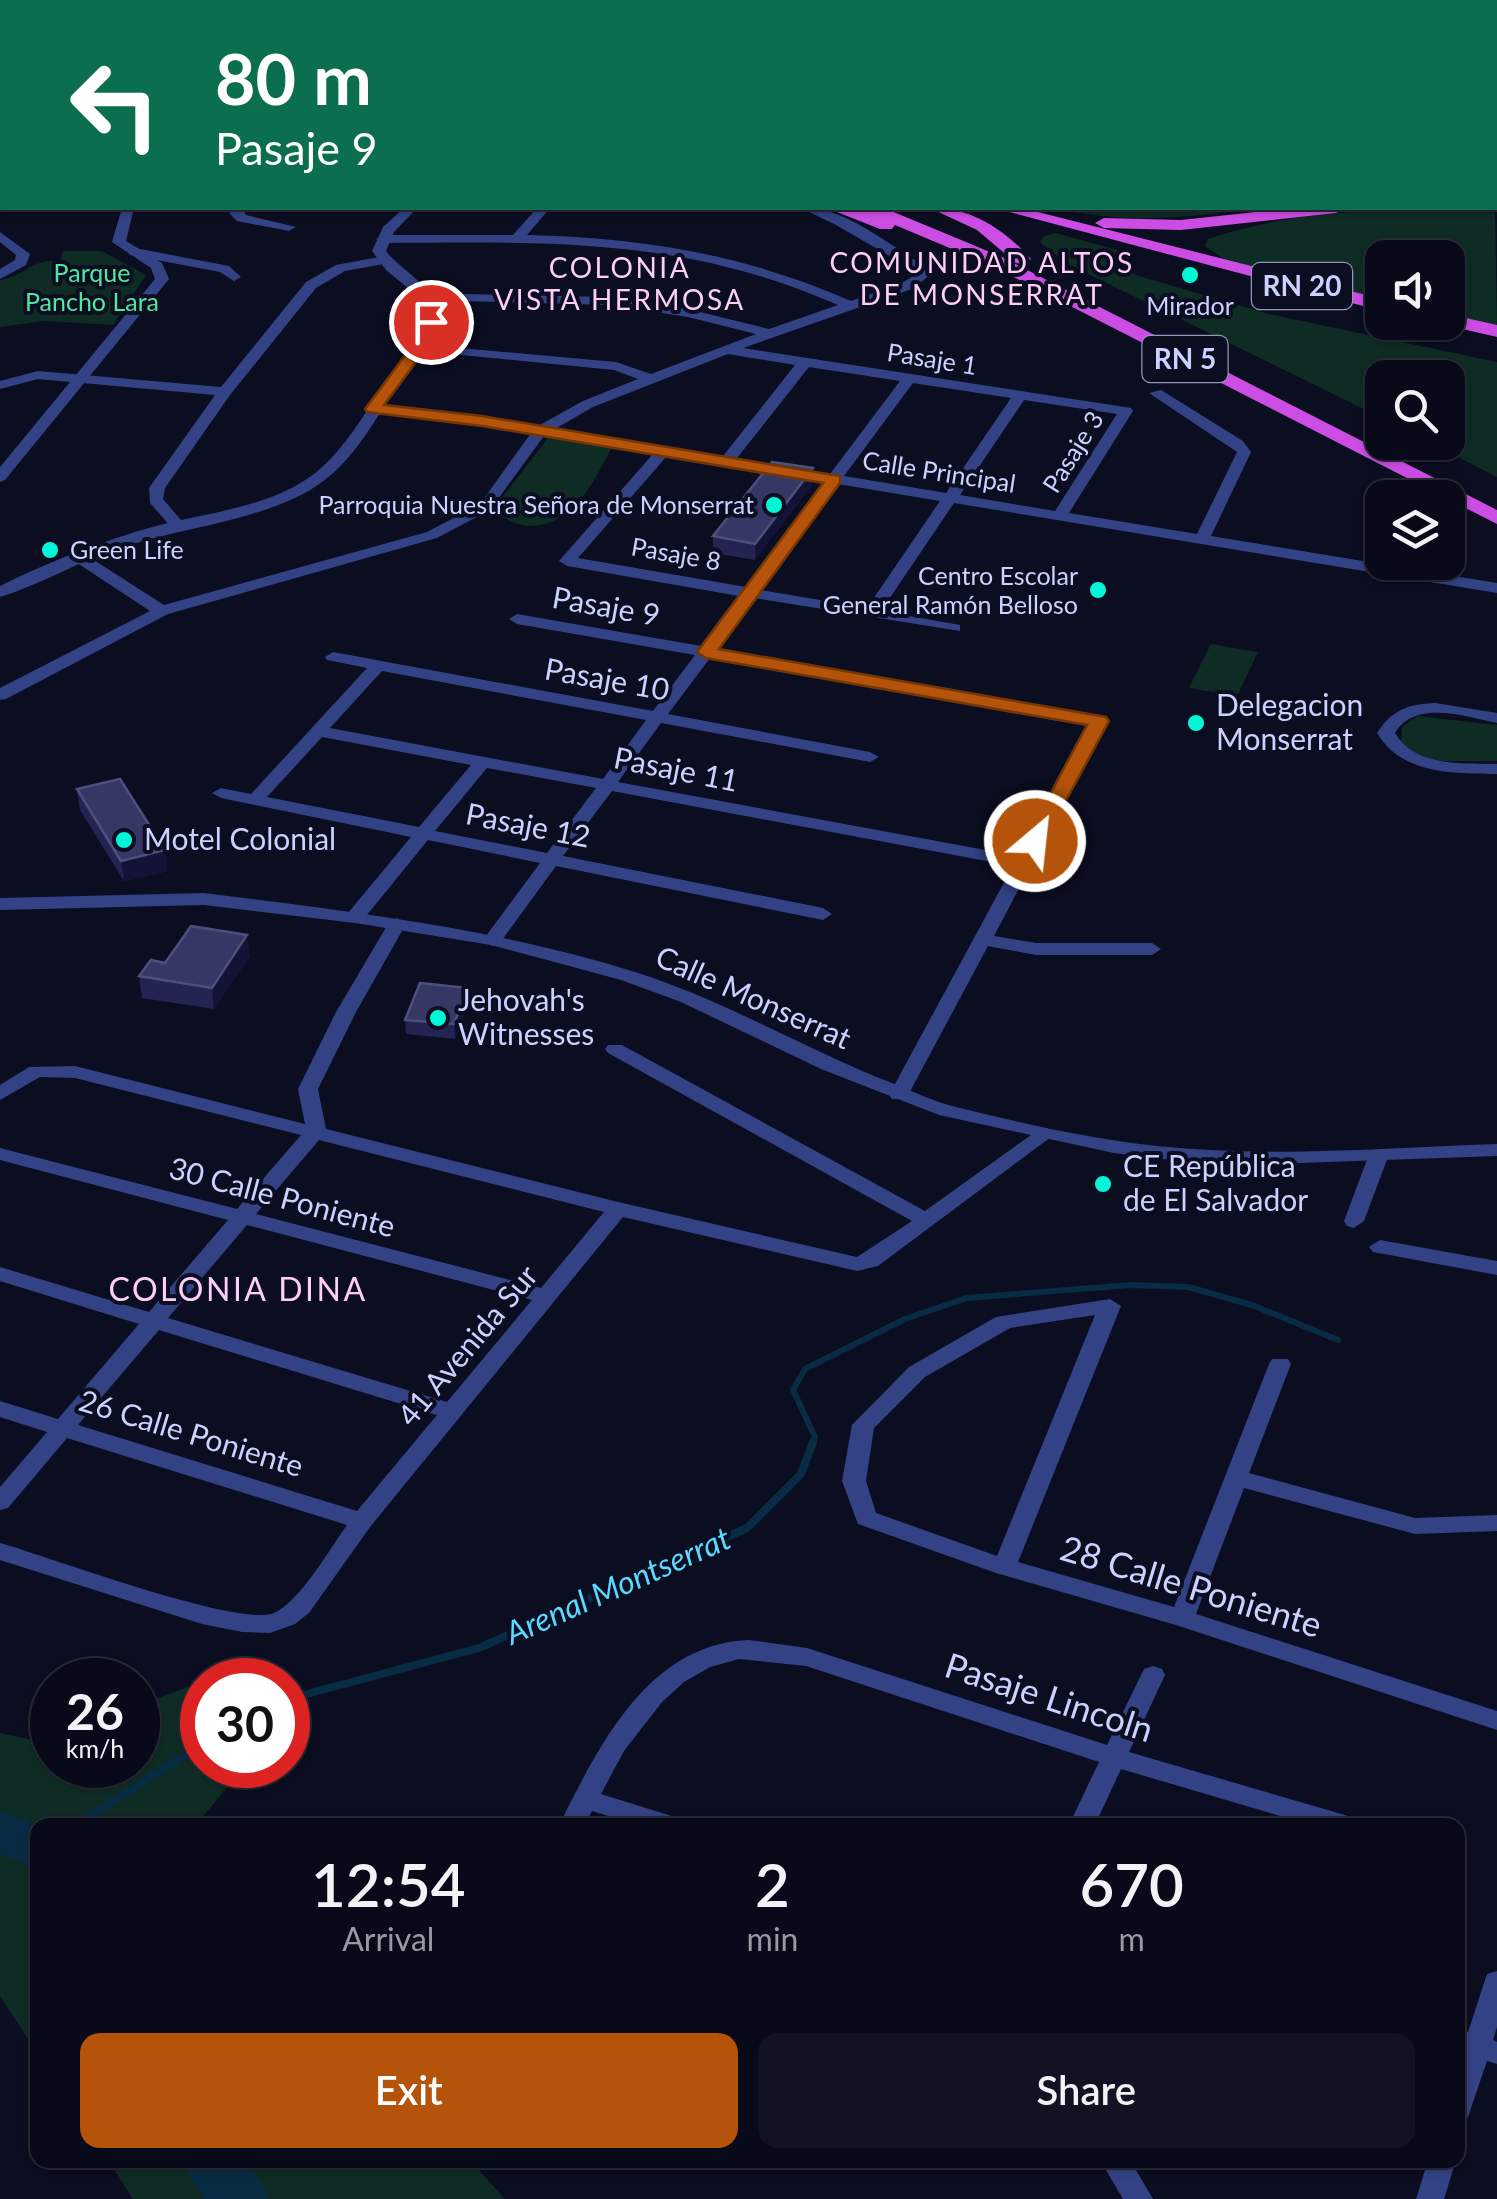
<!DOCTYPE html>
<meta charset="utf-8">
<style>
body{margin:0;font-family:Lato,sans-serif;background:#111322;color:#f1f3f6;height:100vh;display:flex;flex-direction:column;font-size:38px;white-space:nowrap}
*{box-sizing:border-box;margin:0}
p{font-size:32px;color:#989aa2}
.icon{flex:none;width:55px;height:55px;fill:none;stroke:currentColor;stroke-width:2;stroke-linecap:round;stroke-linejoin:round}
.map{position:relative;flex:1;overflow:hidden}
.side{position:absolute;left:30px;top:1818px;width:1435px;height:350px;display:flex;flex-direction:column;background:#080a19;border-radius:20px;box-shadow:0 2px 8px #0004,0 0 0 2px #292b38}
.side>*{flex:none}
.guide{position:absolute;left:0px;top:0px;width:1498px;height:210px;box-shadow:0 2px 8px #0004,0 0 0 2px #292b38;background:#0b6e4f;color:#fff;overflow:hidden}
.buttons{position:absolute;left:1365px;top:240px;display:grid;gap:20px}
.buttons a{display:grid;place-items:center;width:100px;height:100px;border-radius:20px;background:#080a19;box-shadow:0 2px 8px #0004,0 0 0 2px #292b38;font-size:50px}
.speed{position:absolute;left:30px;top:1658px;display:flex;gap:20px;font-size:50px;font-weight:700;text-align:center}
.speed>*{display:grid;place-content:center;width:130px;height:130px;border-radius:50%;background:#080a19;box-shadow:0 2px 8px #0004,0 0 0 2px #292b38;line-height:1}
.speed small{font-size:25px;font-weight:400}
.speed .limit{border:15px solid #d22;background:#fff;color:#111}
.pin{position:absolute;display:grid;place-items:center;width:85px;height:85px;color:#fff;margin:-42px;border:5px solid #fff;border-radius:50%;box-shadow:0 2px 10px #0007}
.me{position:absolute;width:110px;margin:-55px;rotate:28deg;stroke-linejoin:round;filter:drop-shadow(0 0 8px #0008)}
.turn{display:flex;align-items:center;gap:35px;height:210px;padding:0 50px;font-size:45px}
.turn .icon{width:130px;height:130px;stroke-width:2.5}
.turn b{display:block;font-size:70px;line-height:85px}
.eta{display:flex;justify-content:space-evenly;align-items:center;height:170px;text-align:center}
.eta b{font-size:60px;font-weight:600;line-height:70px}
.primary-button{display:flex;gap:20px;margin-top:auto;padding:20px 50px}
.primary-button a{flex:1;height:115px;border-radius:20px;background:#b45309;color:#fff;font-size:40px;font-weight:600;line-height:115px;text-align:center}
.primary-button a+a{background:#111322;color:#f1f3f6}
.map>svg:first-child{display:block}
.green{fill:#0e2c24}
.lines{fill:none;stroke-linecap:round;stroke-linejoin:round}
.stream-far1{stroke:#082c44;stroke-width:6}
.stream{stroke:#082c44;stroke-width:8}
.river{fill:#082c44;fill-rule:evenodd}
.minor{fill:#334284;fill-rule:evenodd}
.tertiary{fill:#334284;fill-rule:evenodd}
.trunk{fill:#cc4de4;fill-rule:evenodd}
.wall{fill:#232451}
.shaded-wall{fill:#121336}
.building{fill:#353764;stroke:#4d4f7c;stroke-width:2.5}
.route{fill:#b45309;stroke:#753606;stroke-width:2.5}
.poi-dot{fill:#00f7d8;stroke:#0b0d21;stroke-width:4}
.labels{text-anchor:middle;stroke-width:8;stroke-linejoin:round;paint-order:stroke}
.far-park-label{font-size:25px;fill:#50e79f;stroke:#0b0d21}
.far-poi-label{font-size:25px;fill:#ccd2ff;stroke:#0b0d21;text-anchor:end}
.far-street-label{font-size:25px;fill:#ccd2ff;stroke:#0b0d21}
.far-neighbourhood-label{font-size:28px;letter-spacing:2.5px;fill:#ffcef8;stroke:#0b0d21}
.shield{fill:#0b0d21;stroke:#9297bc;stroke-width:2.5}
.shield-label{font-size:28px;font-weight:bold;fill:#ccd2ff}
.street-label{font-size:30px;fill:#ccd2ff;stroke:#0b0d21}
.poi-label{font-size:30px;fill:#ccd2ff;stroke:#0b0d21;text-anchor:start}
.neighbourhood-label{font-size:32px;letter-spacing:2.5px;fill:#ffcef8;stroke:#0b0d21}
.water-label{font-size:32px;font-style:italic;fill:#5ad8ff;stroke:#0b0d21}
.near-street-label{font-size:35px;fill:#ccd2ff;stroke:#0b0d21}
</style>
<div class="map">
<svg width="1497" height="2199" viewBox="0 0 1497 2199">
<rect width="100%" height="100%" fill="#0b0d21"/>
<!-- green -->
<path class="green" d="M 1154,0 L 1497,0 L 1497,103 L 1495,2 Z
M 1495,204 L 1497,326 L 1448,315 L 1448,258 L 1382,258 L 1382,299 L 1230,263 L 1205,246 L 1208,239 C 1300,208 1398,208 1495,208 Z
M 1057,208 L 1260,208 C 1193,217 1124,225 1057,208 Z
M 1056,233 L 1124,252 L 1106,262 L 1139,276 L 1269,314 L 1497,362 L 1497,477 L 1430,443 L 1448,442 L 1448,378 L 1382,378 L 1382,418 L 1066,263 L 1040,242 L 1044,236 Z
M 63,251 L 102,251 L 146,275 L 113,325 L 44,321 L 0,327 L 0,280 C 26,276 29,260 60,260 Z
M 548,438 L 611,449 C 593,483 573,526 529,526 C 517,526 502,516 491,512 Z
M 1211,644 L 1258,652 L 1237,696 L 1189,688 Z
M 1418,716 L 1497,725 L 1497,761 L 1434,761 L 1401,746 L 1402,727 Z
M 190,1686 L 202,1696 L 202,1765 L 245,1765 L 201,1819 L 204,1825 L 38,1825 L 37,2053 L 0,1996 L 0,1733 L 43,1742 L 52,1738 L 52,1765 L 138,1765 L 138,1706 Z
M 108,2160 L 470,2160 L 505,2199 L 133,2199 Z"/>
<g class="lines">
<!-- stream-far1 -->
<path class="stream-far1" d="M 812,1444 L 815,1437 L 793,1390 L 805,1369 L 905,1319 L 967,1298 L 1130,1285 L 1188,1287 L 1252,1305 L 1338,1340"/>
<!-- stream -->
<path class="stream" d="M 288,1699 L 479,1648 L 747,1528 L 801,1474 L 813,1442
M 76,1825 L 202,1744
M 31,1844 L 38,1841"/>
<!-- river -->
<path class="river" d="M 0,1811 L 38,1825 L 38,1870 L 0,1853 Z
M 179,2160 L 242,2160 L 260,2181 L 269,2199 L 205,2199 Z"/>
<!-- minor -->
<path class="minor" d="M 0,130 L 2,131 L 2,139 L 0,138 Z
M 230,208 L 242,208 L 246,215 L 296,227 L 289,231 L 237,221 L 230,214 Z
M 537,208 L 550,208 L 527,235 C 643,238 744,254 851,301 L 902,283 L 915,275 L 912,269 L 836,225 L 801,208 C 842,205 887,244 922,264 L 929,276 L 912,289 L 743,348 L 1131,408 L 1133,411 L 1069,513 L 1197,534 L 1237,452 L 1149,393 L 1161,390 L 1243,441 L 1251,452 L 1211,536 L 1497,583 L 1497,593 L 954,503 L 881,611 L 960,625 L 960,631 L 754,598 L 716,649 L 1099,716 L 1107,721 L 994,936 L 1036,943 L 1152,943 L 1161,949 L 1152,955 L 1036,955 L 988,946 L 906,1099 L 892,1099 L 889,1095 L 1013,866 L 612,791 L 563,856 L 823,908 L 832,914 L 823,920 L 556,866 L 499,944 L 492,946 L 483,940 L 540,863 L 428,840 L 362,921 L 348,921 L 346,917 L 348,913 L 411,837 L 221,798 L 212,793 L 221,788 L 251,794 L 367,668 L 327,660 L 325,657 L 333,652 L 653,711 L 695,655 L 517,624 L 509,619 L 517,614 L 701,646 L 739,596 L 567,566 L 559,561 L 653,454 L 544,436 L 490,510 L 437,538 L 168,614 L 6,699 L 0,700 L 0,688 L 150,611 L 71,559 L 71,553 L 83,553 L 164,605 L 427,532 L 480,504 L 531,433 L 373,413 L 368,412 L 368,406 L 482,417 L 538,426 L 583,401 L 638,379 L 614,370 L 420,351 L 415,350 L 415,344 L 616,362 L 651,374 L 756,334 L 688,317 L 608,305 L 426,300 L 419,296 L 421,293 L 608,297 L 688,309 L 769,329 L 838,305 C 683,237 548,242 383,243 L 376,239 L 383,235 L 513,235 ZM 728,354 L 795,365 L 723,456 L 555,429 L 593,407 ZM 809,367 L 900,381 L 830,474 L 737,458 ZM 913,383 L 1011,398 L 946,493 L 844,476 ZM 1024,400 L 1117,414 L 1055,511 L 960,495 ZM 667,456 L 824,482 L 746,587 L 578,558 ZM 838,484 L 940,501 L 867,608 L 760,590 ZM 710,658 L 1089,724 L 1018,856 L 618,782 L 661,723 L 870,762 L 879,757 L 870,752 L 668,714 ZM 382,671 L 646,720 L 603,779 L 330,728 ZM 322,737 L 471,765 L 419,827 L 267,797 ZM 487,768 L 596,788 L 547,853 L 435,831 Z
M 0,232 L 30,254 L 26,265 L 0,279 L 0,269 L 15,260 L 16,255 L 0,242 Z
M 135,248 L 229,266 L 241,277 L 234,281 L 220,272 L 130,255 L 128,252 Z
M 384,256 L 389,257 L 389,263 L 345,271 L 316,288 L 230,395 L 165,488 L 163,499 L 185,525 L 182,528 L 172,528 L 150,503 L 149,488 L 215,395 L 38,379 L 0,389 L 0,381 L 38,371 L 221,387 L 306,282 L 336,265 Z
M 1435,703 L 1497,713 L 1497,723 C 1465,717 1416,699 1395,733 C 1415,767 1462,763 1497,764 L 1497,774 C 1453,773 1402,775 1377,733 C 1392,710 1408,704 1435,703 Z
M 397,918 L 406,924 L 356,1012 L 318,1089 L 326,1129 L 618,1202 L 857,1257 L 912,1221 L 608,1053 L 605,1049 L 608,1045 L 622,1045 L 925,1211 L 1038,1130 L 1045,1128 L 1055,1134 L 878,1266 L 857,1271 L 623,1217 L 370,1527 L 309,1613 L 295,1624 L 270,1633 L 242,1632 L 202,1624 L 0,1560 L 0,1543 C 47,1556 239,1628 274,1613 C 300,1602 330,1548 347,1525 L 67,1438 L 8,1508 L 0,1510 L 0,1487 L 47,1432 L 0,1417 L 0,1401 L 58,1419 L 139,1324 L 0,1281 L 0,1267 L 149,1312 L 228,1220 L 0,1160 L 0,1148 L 237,1209 L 301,1135 L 75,1078 L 40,1077 L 0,1100 L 0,1085 L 29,1067 L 75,1066 L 305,1124 L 298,1089 L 336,1012 L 388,924 ZM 319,1140 L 604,1212 L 541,1288 L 256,1214 ZM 247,1225 L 532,1300 L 447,1402 L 168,1318 ZM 159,1330 L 437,1415 L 357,1511 L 78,1425 Z
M 1378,1151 L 1388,1157 L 1364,1221 L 1354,1228 L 1347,1226 L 1344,1221 L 1368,1157 Z
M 1380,1240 L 1497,1261 L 1497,1275 L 1373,1252 L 1369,1247 Z
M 1110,1299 L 1121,1306 L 1018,1562 L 1174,1607 L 1269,1364 L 1272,1359 L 1288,1359 L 1291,1364 L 1249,1473 L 1415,1518 L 1497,1515 L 1497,1531 L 1415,1534 L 1244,1488 L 1196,1614 L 1497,1711 L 1497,1730 L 1176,1625 L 996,1573 L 858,1524 L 842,1481 L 852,1425 L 909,1367 L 996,1317 ZM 1095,1315 L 997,1556 L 876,1513 L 866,1481 L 874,1428 L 925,1377 L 1010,1328 Z
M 749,1640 L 807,1648 L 1107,1745 L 1144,1669 L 1153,1666 L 1162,1669 L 1165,1675 L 1129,1752 L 1345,1815 L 1354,1818 L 1358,1825 L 1311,1825 L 1121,1769 L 1095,1825 L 1069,1825 L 1099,1762 L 806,1666 L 739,1659 L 710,1667 L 684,1682 L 662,1702 L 624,1751 L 601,1794 L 678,1818 L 682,1825 L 637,1825 L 592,1811 L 585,1825 L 559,1825 C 599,1747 647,1644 749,1640 Z
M 1497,1971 L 1497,2027 L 1493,2040 L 1497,2042 L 1497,2064 L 1487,2061 L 1468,2117 L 1458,2121 L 1458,2066 L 1462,2053 L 1458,2051 L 1458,2029 L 1468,2032 L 1487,1974 Z
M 1100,2160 L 1130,2160 L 1153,2199 L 1123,2199 Z
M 1428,2160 L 1456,2160 L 1444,2199 L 1416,2199 Z"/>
<!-- tertiary -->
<path class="tertiary" d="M 0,185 L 2,185 L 2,193 L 0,193 Z
M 122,208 L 134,208 L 126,241 L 162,263 L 169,279 L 5,480 L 0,482 L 0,467 L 155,279 L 151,268 L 112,242 Z
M 404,208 L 417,208 L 394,232 L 386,251 C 397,266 427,284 434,299 C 446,329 418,358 402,380 C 377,415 357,457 322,482 C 271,520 181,527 120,548 C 79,561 40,585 0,597 L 0,586 C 50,561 102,541 156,526 C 208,512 269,508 314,474 C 346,449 365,411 389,379 C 407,353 428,331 420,298 L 386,270 L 372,251 L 383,227 Z
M 204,893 C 349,911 495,928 635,972 C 724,1000 805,1049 892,1083 C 913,1091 934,1102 956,1107 C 1021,1123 1090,1139 1157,1146 C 1269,1158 1384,1148 1497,1144 L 1497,1156 L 1271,1164 L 1160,1159 L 1114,1153 L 939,1115 L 821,1069 L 681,1002 L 621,980 L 491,945 L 355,923 L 204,905 L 0,910 L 0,898 Z"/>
<!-- trunk -->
<path class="trunk" d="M 0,2 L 2,3 L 2,15 L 0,14 Z
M 1495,194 L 1497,194 L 1497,204 L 1495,204 Z
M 827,208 L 864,211 L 861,208 L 884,208 L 1002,257 L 1497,510 L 1497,524 L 990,265 L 895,225 L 892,229 L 880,229 Z
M 930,208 C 970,206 1005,230 1031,259 L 1022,264 L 1016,263 L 977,230 Z
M 994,208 L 1022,208 L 1382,299 L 1382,311 Z
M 1292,208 L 1345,208 L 1336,213 L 1181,230 L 1104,228 L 1095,223 L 1104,218 L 1181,220 Z
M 1448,314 L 1497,325 L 1497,337 L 1441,324 L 1448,322 Z"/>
</g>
<!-- wall -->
<path class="wall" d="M 812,485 L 755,560 L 713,553 L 713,536 Z
M 77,789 L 168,871 L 124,881 L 80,810 Z
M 250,956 L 214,1009 L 142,998 L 139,976 L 165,963 Z
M 469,1002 L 455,1039 L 406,1034 L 405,1020 Z"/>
<!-- shaded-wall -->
<path class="shaded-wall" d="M 74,0 L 97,0 L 79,2 L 74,2 Z
M 813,468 L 812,485 L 755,560 L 755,544 Z
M 165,850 L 168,871 L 124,881 L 121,861 Z
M 247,935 L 250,956 L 214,1009 L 212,988 Z
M 468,988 L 469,1002 L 455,1039 L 454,1024 Z"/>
<!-- building -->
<path class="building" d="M 1050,0 L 1188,0 L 1197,2 L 1044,2 Z
M 772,462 L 813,468 L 755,544 L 713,536 Z
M 120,779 L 165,850 L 121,861 L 77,789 Z
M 191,926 L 247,935 L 212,988 L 139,976 L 151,960 L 165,963 Z
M 420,983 L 468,988 L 454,1024 L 405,1020 Z"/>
<!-- route -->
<path class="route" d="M 431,318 L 439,322 L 428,346 L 384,405 L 482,416 L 840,476 L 840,483 L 719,649 L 1106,717 L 1109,721 L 1042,845 L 1028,845 L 1025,841 L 1087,725 L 706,658 L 697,652 L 823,483 L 482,426 L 367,412 L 365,409 L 412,346 L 425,319 Z"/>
<!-- markers -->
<g class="poi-dot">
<circle cx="1190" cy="275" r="10"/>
<circle cx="774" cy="505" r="10"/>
<circle cx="50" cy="550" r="10"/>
<circle cx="1098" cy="590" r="10"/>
<circle cx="1196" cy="723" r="10"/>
<circle cx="124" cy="840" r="10"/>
<circle cx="438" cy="1018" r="10"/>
<circle cx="1103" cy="1184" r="10"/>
</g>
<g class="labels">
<!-- far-park labels -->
<g class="far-park-label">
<text x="92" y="282">Parque<tspan x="92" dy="29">Pancho Lara</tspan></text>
</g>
<!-- far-poi labels -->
<g class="far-poi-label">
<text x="1190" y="315" text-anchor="middle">Mirador</text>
<text x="754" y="514">Parroquia Nuestra Señora de Monserrat</text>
<text x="70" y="559" text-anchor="start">Green Life</text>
<text x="1078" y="585">Centro Escolar<tspan x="1078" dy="29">General Ramón Belloso</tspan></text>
</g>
<!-- far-street labels -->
<g class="far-street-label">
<text transform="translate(932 359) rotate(9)" y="9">Pasaje 1</text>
<text transform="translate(1073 452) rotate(-58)" y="9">Pasaje 3</text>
<text transform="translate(939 472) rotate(9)" y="9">Calle Principal</text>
<text transform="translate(676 554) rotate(10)" y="9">Pasaje 8</text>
</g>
<!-- far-neighbourhood labels -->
<g class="far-neighbourhood-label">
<text x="982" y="273">COMUNIDAD ALTOS<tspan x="982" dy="32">DE MONSERRAT</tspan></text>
<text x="620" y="278">COLONIA<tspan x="620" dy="32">VISTA HERMOSA</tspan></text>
</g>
<!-- shield labels -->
<g class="shield">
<rect x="1252" y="263" width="100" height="46" rx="8"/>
<rect x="1142.5" y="336" width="85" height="46" rx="8"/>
</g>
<g class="shield-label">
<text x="1302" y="296">RN 20</text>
<text x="1185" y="369">RN 5</text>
</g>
<!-- street labels -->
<g class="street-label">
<text transform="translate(606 607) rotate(10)" y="10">Pasaje 9</text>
<text transform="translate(607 680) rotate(10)" y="10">Pasaje 10</text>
<text transform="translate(676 770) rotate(11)" y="10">Pasaje 11</text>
<text transform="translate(528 826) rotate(11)" y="10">Pasaje 12</text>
<text transform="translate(753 998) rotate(24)" y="10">Calle Monserrat</text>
<text transform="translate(282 1198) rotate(15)" y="10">30 Calle Poniente</text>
<text transform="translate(468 1346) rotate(-50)" y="10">41 Avenida Sur</text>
<text transform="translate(191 1434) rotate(17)" y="10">26 Calle Poniente</text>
</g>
<!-- poi labels -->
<g class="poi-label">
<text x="1216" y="716">Delegacion<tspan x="1216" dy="34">Monserrat</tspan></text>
<text x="144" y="850">Motel Colonial</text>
<text x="458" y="1011">Jehovah's<tspan x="458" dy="34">Witnesses</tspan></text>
<text x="1123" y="1177">CE República<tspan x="1123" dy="34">de El Salvador</tspan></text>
</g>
<!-- neighbourhood labels -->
<g class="neighbourhood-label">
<text x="238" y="1301">COLONIA DINA</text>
</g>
<!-- water labels -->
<g class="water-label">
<text transform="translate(618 1586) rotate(-24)" y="11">Arenal Montserrat</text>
</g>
<!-- near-street labels -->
<g class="near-street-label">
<text transform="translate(1191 1587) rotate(17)" y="12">28 Calle Poniente</text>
<text transform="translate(1049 1698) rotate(18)" y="12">Pasaje Lincoln</text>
</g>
</g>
</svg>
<div class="buttons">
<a><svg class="icon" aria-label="sound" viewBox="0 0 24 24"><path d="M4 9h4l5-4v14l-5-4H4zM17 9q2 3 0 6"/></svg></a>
<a><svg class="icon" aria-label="search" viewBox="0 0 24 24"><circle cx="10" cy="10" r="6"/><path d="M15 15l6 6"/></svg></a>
<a><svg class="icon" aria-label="layers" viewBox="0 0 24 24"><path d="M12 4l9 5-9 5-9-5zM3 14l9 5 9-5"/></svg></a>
</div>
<div class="speed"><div>26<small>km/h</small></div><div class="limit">30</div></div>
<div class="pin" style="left:431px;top:322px;background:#d93025"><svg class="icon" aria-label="arrive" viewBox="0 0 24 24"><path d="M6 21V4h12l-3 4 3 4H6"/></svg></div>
<svg class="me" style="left:1035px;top:841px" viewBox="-20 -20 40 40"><circle r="17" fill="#b45309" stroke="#fff" stroke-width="3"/><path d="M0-11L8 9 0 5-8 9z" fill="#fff"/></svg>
<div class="guide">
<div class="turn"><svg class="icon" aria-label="left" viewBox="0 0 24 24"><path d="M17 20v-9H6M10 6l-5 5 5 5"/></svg><div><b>80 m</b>Pasaje 9</div></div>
</div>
<section class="side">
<div class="eta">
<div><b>12:54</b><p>Arrival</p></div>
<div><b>2</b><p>min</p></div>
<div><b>670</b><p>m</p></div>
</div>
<div class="primary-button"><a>Exit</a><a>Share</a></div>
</section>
</div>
